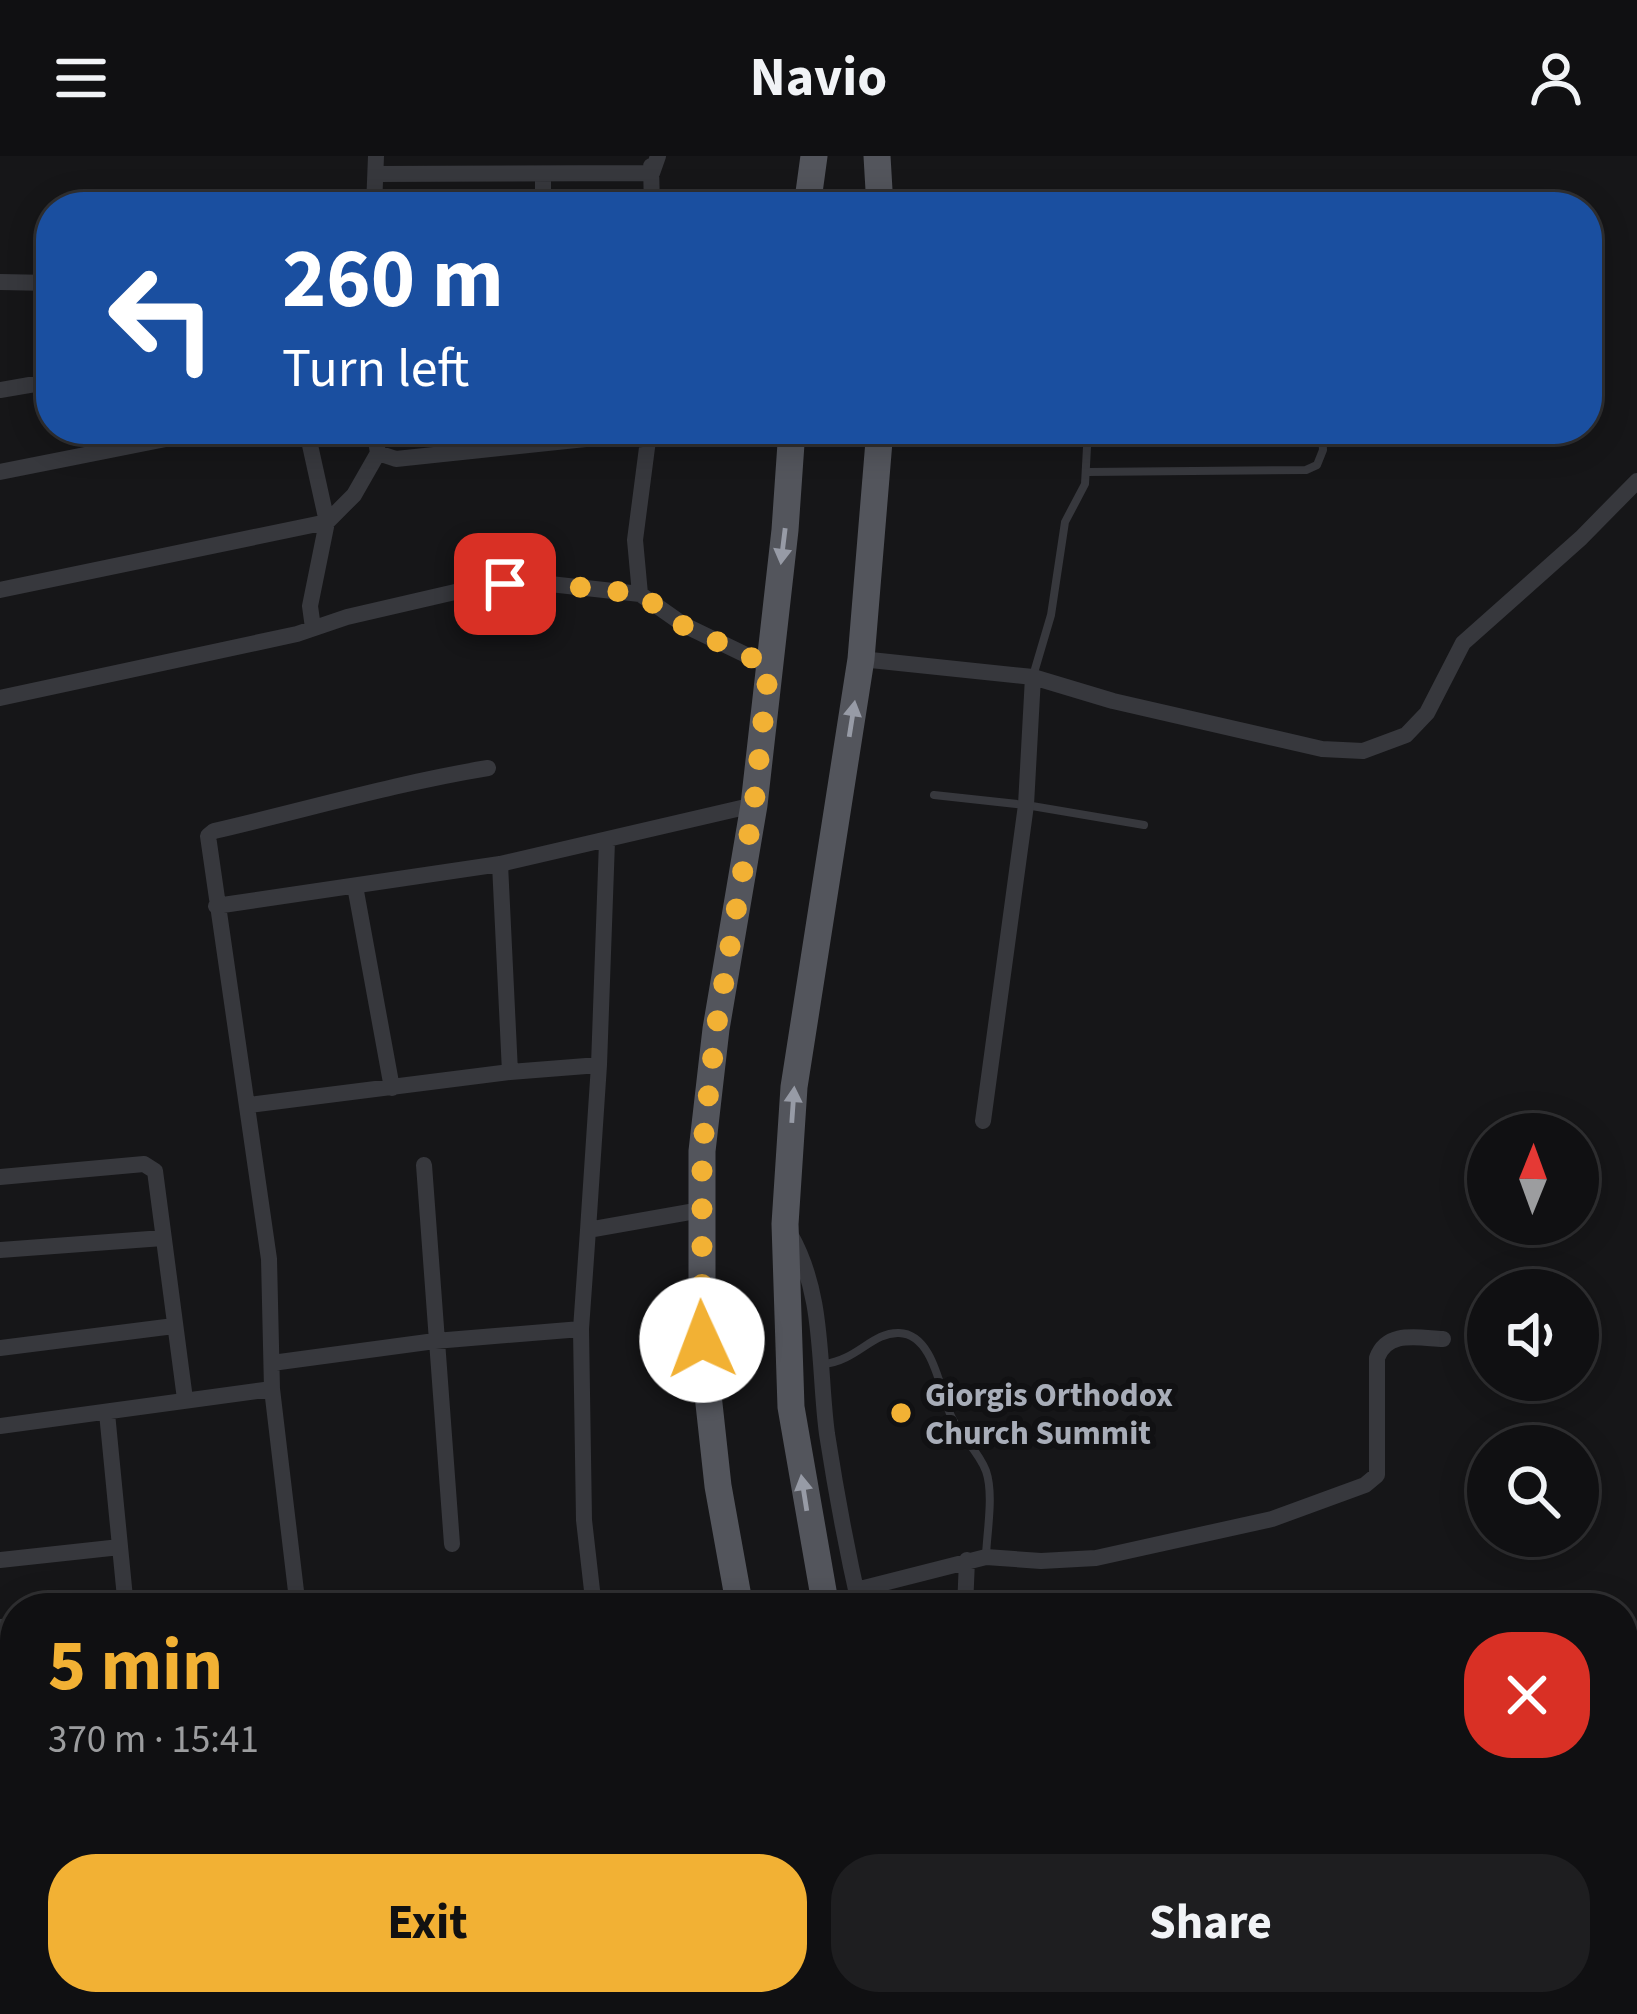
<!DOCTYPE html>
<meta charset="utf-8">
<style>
body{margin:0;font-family:"Source Sans 3",sans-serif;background:#1e1e20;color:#f1f3f6;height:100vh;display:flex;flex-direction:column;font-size:45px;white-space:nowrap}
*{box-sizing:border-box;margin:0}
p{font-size:39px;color:#9c9d9f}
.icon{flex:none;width:66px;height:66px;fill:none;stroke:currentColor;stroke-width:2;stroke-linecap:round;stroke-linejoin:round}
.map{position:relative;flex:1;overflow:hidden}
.panel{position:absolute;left:0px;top:1437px;width:1638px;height:423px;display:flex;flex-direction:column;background:#101012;border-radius:48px 48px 0 0;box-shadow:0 6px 30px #0003,0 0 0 3px #303032}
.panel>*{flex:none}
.top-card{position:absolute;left:36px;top:36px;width:1566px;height:252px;border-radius:48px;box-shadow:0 6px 30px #0003,0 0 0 3px #303032;background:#1a4fa0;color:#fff;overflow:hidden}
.needle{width:78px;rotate:1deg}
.controls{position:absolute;left:1467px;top:957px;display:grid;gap:24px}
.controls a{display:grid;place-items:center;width:132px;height:132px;border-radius:50%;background:#101012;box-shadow:0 6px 30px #0003,0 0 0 3px #303032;font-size:60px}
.pin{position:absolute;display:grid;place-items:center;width:102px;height:102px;color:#fff;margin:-51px;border-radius:24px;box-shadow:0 6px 18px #0006}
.me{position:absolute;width:132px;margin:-66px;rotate:358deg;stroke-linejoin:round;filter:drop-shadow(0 0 9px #0008)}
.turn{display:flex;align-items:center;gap:42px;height:252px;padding:0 48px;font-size:54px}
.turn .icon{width:156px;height:156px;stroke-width:2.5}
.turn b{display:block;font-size:84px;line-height:102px}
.round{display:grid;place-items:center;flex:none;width:126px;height:126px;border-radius:48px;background:#1e1e20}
.overview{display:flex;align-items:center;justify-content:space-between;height:204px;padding:0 48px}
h1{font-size:72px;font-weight:700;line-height:90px;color:#f2b134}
.cta{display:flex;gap:24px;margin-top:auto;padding:24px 48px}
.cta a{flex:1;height:138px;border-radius:48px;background:#f2b134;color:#111;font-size:48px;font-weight:700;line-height:138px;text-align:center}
.cta a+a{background:#1e1e20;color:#f1f3f6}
header{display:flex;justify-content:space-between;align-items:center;height:156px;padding:0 48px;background:#101012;font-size:54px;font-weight:700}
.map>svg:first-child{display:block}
.building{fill:#404145;stroke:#303034;stroke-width:3}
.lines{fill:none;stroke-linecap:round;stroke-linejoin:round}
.service{stroke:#37383d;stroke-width:8}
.minor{stroke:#37383d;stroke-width:16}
.tertiary{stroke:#37383d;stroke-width:21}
.primary{stroke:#53555c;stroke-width:27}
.oneway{fill:#979ba6}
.route{stroke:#f2b134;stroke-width:21;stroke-dasharray:0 37.8}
.poi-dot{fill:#f2b134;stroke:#111113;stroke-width:4.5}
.labels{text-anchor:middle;stroke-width:12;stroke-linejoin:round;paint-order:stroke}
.poi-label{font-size:33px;font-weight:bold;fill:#a8adb8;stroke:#111113;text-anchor:start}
</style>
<header><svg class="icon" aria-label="menu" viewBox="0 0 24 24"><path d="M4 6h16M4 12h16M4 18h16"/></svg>Navio<svg class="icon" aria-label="person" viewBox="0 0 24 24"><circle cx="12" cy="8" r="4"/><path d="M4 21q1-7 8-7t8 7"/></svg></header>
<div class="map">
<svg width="1637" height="1858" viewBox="0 0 1637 1858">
<rect width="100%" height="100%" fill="#161618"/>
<!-- building -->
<path class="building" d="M 1637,1706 L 1637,1739 L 1623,1743 L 1623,1710 Z"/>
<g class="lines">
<!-- service -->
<path class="service" d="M 1087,316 L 1306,314 L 1317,309 L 1323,294 L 1322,273
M 1033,520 L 1051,459 L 1065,366 L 1085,328 L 1088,273
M 934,639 L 1026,649 L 1144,669
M 824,1208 C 858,1204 872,1176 899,1177 C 934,1178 940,1236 951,1260 C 960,1280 978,1294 986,1315 C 994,1338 987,1375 986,1400"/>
<!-- minor -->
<path class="minor" d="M 651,10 L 652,51
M 376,18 L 652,17 L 658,0
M 374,51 L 376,0
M 543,51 L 543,18
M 0,126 L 51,127
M 0,234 L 41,227 L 48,127
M 303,273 L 308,280 L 327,366 L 310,450 L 313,472
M 374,273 L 378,297 L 396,303 L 614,280 L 648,284 L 648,273
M 648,284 L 635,384 L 640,438 L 684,469 L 769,510
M 0,316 L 216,273
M 0,434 L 327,366 L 354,339 L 378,297
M 861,503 L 1033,521 L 1113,545 L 1322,593 L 1363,595 L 1406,579 L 1427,557 L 1463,487 L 1581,382 L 1637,325
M 0,542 L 297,478 L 347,461 L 481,430 L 541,427 L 640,438
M 500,708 L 510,916
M 355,730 L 392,932
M 216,750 L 500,708 L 754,649
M 599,909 L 607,685
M 249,949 L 510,916 L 599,909 L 588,1074 L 701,1054
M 983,965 L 1026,649 L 1033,521
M 424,1009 L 452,1388
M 0,1021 L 144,1008 L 155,1015 L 185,1243
M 790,1078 C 825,1139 818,1210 827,1278 C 836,1336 847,1395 860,1452
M 0,1094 L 163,1082
M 581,1173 L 584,1364 L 594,1452
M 0,1192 L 174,1170
M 272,1207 L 435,1185 L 581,1173 L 588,1074
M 107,1257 L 126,1452
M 0,1270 L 272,1233
M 0,1404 L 120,1391
M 856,1434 L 986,1401 L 1041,1405 L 1096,1402 L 1272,1363 L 1365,1329 L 1377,1319 L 1377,1202 C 1387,1174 1418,1182 1443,1183
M 298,1452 L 272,1233 L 269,1103 L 208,680 L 214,675 C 305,654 396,627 488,612
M 965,1452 L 967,1404
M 0,1471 L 15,1470
M 0,1628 L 15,1627
M 1623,1757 L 1637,1753
M 0,1781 L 15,1780
M 177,1845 L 179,1858
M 344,1845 L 346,1858
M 556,1845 L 558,1858
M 1071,1845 L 1075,1858
M 1150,1845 L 1153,1858
M 1353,1845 L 1357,1858
M 1465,1845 L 1469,1858
M 0,1849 L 28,1845
M 1253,1858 L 1304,1845"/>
<!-- tertiary -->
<path class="tertiary" d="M 1623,1549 L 1637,1546
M 1623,1565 L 1637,1561"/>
<!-- primary -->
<path class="primary" d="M 877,0 L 880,51
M 807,51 L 814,0
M 740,1452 L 718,1330 L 702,1184 L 702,995 L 716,873 L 754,649 L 785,374 L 792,273
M 826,1452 L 791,1251 L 785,1068 L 794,931 L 861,503 L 880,273
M 862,1845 L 865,1858
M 948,1845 L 952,1858"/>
</g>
<!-- one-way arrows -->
<defs><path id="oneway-solid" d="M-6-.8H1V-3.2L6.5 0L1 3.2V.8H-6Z" transform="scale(3)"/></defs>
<g class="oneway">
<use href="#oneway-solid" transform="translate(783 390) rotate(97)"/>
<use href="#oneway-solid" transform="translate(852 563) rotate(-81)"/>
<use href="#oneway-solid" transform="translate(793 949) rotate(-86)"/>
<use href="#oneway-solid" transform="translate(804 1337) rotate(-99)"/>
</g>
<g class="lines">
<!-- route -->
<path class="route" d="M 505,428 L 541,427 L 640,438 L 684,470 L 769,510 L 754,649 L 716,873 L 702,995 L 702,1184"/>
</g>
<!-- markers -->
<circle class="poi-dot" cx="901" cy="1257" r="12"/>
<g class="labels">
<!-- poi labels -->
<g class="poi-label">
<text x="925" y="1250">Giorgis Orthodox<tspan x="925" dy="38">Church Summit</tspan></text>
</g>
</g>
</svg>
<div class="controls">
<a><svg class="needle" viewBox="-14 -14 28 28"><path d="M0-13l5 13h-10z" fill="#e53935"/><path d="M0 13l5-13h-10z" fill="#9c9d9f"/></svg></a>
<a><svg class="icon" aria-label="sound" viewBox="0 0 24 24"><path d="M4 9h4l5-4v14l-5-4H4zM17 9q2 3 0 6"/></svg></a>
<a><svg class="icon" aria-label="search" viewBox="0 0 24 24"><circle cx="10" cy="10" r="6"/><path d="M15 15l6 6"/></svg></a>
</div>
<div class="pin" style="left:505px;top:428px;background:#d93025"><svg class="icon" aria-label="arrive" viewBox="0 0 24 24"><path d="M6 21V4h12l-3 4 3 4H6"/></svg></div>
<svg class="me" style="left:702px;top:1184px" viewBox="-20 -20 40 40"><circle r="19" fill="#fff"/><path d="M0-13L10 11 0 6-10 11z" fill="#f2b134"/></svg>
<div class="top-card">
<div class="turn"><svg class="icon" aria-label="left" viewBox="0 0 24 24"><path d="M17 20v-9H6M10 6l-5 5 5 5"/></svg><div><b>260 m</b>Turn left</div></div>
</div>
<section class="panel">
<div class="overview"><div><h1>5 min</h1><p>370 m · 15:41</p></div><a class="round" style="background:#d93025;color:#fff"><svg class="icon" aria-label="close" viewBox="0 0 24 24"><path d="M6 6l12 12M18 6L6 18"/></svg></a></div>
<div class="cta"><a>Exit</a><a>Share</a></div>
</section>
</div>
